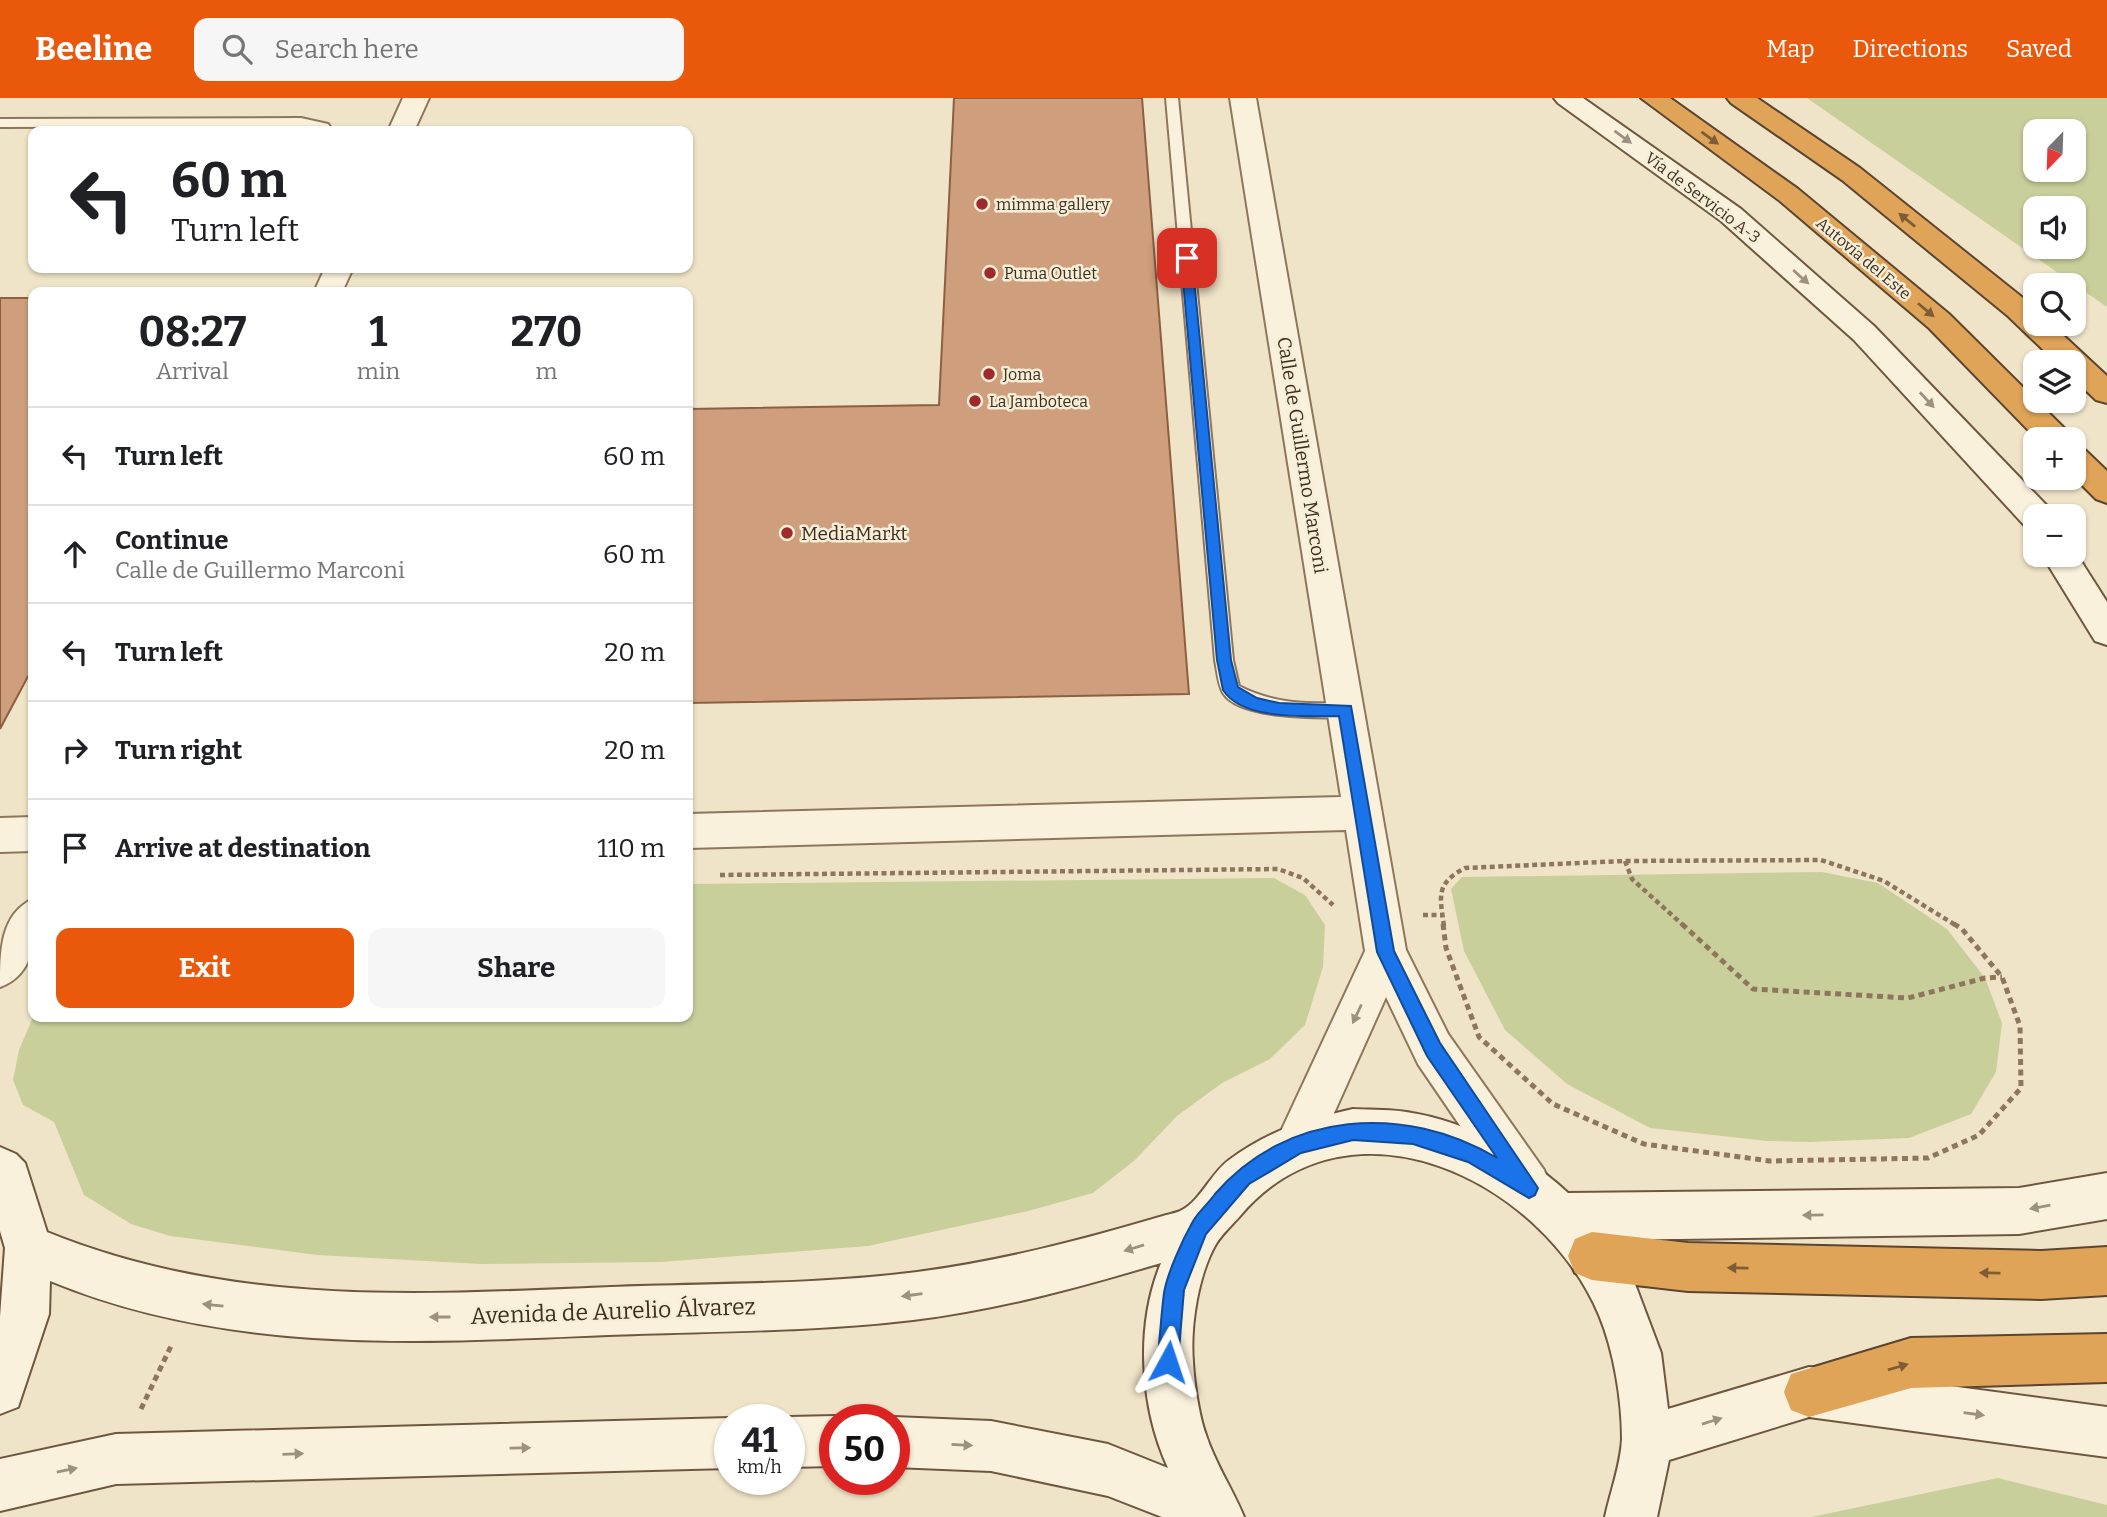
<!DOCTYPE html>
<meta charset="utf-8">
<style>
body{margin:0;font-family:Bitter,serif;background:#f6f6f6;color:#202124;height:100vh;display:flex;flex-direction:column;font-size:26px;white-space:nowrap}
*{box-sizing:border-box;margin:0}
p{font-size:23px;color:#757577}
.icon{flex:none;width:38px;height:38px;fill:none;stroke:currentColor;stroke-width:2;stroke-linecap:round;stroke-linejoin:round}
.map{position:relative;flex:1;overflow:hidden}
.side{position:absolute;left:28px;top:189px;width:665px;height:735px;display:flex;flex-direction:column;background:#fff;border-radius:14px;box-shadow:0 2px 5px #0004}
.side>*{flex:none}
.top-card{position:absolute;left:28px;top:28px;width:665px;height:147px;border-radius:14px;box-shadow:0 2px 5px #0004;background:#fff;color:#202124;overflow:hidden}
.needle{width:46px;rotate:203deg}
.tools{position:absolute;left:2023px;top:21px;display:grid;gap:14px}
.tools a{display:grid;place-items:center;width:63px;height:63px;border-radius:14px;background:#fff;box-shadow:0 2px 5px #0004;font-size:35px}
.speed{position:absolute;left:714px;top:1306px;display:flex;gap:14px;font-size:35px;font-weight:700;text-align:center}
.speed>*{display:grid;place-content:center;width:91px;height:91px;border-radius:50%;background:#fff;box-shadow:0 2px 5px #0004;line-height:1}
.speed small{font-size:18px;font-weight:400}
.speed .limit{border:10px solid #d22;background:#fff;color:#111}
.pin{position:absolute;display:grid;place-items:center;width:60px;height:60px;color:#fff;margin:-30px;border-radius:14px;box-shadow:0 4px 10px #0006}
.me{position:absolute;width:77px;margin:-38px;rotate:5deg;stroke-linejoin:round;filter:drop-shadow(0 0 5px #0008)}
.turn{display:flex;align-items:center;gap:24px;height:147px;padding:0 28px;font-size:32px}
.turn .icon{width:91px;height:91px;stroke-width:2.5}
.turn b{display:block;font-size:49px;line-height:60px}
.eta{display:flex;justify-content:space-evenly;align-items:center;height:119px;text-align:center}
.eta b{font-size:42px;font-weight:700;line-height:49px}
.cta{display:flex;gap:14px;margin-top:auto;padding:14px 28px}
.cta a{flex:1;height:80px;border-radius:14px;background:#ea580c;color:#fff;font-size:28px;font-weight:700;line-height:80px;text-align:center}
.cta a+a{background:#f6f6f6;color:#202124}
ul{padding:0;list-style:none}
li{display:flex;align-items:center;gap:21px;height:98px;padding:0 28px;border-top:2px solid #e0e0e0}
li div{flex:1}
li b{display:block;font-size:26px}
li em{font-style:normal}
header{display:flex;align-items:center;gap:42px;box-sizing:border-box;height:98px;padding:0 35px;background:#ea580c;color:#fff}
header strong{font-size:33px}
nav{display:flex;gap:38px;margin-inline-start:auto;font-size:24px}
.search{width:490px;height:63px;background:#f6f6f6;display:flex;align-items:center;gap:18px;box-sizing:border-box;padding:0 24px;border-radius:14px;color:#757577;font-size:26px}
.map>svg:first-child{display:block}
.green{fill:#c9cf9b;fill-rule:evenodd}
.building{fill:#cf9f7d;stroke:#8d5f41;stroke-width:2}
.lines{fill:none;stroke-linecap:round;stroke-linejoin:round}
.service-casing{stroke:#8d765c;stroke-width:4}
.minor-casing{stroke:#8d765c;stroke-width:4}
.secondary-casing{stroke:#6f573f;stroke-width:4}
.motorway-casing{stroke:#5b4430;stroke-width:4}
.path-far1{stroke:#8d765c;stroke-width:4.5;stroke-dasharray:5 3.5;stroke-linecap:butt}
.path{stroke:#8d765c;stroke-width:5;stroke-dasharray:6 4.5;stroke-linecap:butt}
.service{fill:#faf1dc;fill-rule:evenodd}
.minor{fill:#faf1dc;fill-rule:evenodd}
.secondary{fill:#faf1dc;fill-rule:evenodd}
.motorway{fill:#e0a458;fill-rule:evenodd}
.oneway{fill:#9c907e}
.oneway2{fill:#7e5d36}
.route{fill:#1a73e8;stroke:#114b97;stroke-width:2}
.poi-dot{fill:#9e2a2b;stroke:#f7eed8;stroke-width:2.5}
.labels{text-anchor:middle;stroke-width:5;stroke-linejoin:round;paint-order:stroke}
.far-street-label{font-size:16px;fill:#3d2e20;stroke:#f7eed8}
.far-poi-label{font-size:16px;fill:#3d2e20;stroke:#f7eed8;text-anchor:start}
.street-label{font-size:19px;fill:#3d2e20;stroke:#f7eed8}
.poi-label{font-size:19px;fill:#3d2e20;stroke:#f7eed8;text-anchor:start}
.near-street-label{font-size:23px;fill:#3d2e20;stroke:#f7eed8}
</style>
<header>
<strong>Beeline</strong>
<div class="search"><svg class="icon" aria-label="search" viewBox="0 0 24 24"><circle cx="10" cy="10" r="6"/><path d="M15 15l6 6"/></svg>Search here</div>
<nav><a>Map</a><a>Directions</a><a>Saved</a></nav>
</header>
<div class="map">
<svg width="2107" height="1419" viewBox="0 0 2107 1419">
<rect width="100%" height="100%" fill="#f0e4c8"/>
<!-- green -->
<path class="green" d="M 1807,0 L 2107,0 L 2107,209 ZM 2074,33 L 2074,72 L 2035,72 L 2035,33 ZM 2035,110 L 2074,110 L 2074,149 L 2035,149 Z
M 1822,774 L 1878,785 L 1947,831 L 1985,880 L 2002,925 L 1996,974 L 1971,1016 L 1909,1040 L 1810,1044 L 1767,1043 L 1650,1030 L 1567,986 L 1505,932 L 1464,853 L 1451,791 L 1462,779 Z
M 1274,780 L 1305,797 L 1325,827 L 1323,869 L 1305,927 L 1270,961 L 1222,985 L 1177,1018 L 1135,1062 L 1093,1095 L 1028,1113 L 868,1148 L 661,1164 L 480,1166 L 317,1157 L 170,1138 L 131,1126 L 84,1097 L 54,1024 L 23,1007 L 13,982 L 19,952 L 33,919 L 688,919 L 688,786 Z
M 1998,1380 L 2107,1407 L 2107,1419 L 1811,1419 Z"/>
<!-- building -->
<path class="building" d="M 954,0 L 1142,0 L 1189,596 L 688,605 L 688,311 L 939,307 Z
M 0,200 L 33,200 L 33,569 L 0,631 Z"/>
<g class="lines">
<defs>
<path id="service" d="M 1166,0 L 1178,0 L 1233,562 L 1239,588 C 1274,606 1307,606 1346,605 L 1352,607 L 1355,612 L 1352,617 L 1346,619 C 1318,620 1239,621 1223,595 C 1218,586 1217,572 1215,562 Z
M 301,20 L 328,26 L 333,33 L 320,33 L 301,28 L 0,29 L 0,21 Z"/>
<path id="minor" d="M 403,0 L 429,0 L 414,33 L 388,33 Z
M 1230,0 L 1256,0 L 1406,852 L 1448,936 L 1544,1072 L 1551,1088 L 1544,1104 L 1528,1111 L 1512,1104 L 1418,966 L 1386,899 L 1313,1062 L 1297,1068 L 1281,1062 L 1275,1046 L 1365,853 L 1346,732 L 688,750 L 688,716 L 1341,699 Z
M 325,170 L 353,170 L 342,194 L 314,194 Z
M 33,719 L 33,753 L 0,754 L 0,720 Z
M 33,801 C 35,835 38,875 0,889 C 0,854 0,816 33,801 Z"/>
<path id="secondary" d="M 1554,0 L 1583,0 L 1741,111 L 1874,228 L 2048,409 L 2052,418 L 2035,418 L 2035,430 L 2024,427 L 1854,242 L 1721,123 L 1558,5 Z
M 2074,452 L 2107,504 L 2107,547 L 2095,543 L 2042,457 L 2074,457 Z
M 1353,1011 C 1372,1012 1393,1011 1412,1015 C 1468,1024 1527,1057 1568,1095 L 2019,1090 L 2107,1075 L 2107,1121 L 2019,1136 L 1609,1142 L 1635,1186 L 1661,1255 L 1668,1311 L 1809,1269 L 2107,1309 L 2107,1359 L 1809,1319 L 1669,1362 L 1657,1419 L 1605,1419 C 1610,1395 1621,1366 1622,1341 C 1622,1302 1614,1253 1599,1217 C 1542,1082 1350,988 1240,1118 C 1232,1127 1222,1136 1216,1146 C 1198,1177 1190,1229 1193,1264 C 1194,1284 1199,1318 1206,1337 C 1215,1365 1233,1392 1244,1419 L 1162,1419 L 1108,1398 L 991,1373 L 894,1369 L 894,1321 L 888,1321 L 894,1319 L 991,1323 L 1108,1346 L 1168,1370 C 1140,1309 1135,1228 1161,1165 C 1080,1189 998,1212 913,1222 C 812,1234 710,1233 608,1237 C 418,1245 230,1257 50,1183 L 49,1216 L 18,1309 L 0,1316 L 0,1219 L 5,1150 L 0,1133 L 0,1049 L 16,1056 L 25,1065 L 47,1134 C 232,1209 416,1197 611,1189 C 713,1185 816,1187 917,1174 C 1001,1163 1082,1142 1163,1118 C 1169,1116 1177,1115 1182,1112 C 1201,1102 1211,1075 1229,1062 C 1270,1032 1304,1022 1353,1011 Z
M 835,1318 L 844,1321 L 835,1321 L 835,1368 L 789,1369 L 789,1321 L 783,1321 L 789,1319 Z
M 730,1320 L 734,1321 L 730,1321 L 730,1370 L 116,1386 L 0,1413 L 0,1361 L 116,1336 Z"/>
<path id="motorway" d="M 1641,0 L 1670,0 L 1798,91 L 1949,216 L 2067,333 L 2072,341 L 2037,341 L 1929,230 L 1780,103 Z
M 1727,0 L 1757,0 L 1860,70 L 2028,204 L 2035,211 L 2035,226 L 2051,226 L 2107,278 L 2107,305 L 2096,302 L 2074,281 L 2074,264 L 2056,264 L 2008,218 L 1842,82 L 1731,5 Z
M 2074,349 L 2085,352 L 2107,373 L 2107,405 L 2096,401 L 2074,379 Z
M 1592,1134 L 1688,1145 L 2041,1153 L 2107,1149 L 2107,1197 L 2041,1201 L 1688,1193 L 1592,1182 L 1575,1175 L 1568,1158 L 1575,1141 Z
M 2107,1236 L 2107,1284 L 1911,1290 L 1809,1319 L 1791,1312 L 1784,1294 L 1791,1276 L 1911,1240 Z"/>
</defs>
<!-- service casing -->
<use href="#service" class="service-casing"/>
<!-- minor casing -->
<use href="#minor" class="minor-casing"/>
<!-- secondary casing -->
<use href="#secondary" class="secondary-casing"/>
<!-- motorway casing -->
<use href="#motorway" class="motorway-casing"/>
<!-- path-far1 -->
<path class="path-far1" d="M 1625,763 L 1632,781 L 1684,828
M 720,777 L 1278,771 L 1303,780 L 1333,807
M 1423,817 L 1443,817
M 1444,828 C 1440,798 1435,786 1465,770 L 1625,763 L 1821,762 L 1884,783 L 1957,828"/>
<!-- path -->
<path class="path" d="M 1443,826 L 1446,850 L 1479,939 L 1553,1006 L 1644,1046 L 1770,1063 L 1928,1060 L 1979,1037 L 2021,990 L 2020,928 L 2002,879 L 1962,831 L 1954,826
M 1682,826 L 1753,891 L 1908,900 L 1985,880 L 2002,879
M 141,1311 L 172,1246"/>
<!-- service -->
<use href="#service" class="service"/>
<!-- minor -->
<use href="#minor" class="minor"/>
<!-- secondary -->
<use href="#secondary" class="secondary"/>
<!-- motorway -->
<use href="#motorway" class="motorway"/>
</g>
<!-- one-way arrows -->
<defs><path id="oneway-solid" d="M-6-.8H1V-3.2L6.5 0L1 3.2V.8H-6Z" transform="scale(1.75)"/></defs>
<g class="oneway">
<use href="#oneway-solid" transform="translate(1623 39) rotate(36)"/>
<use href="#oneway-solid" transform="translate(1801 179) rotate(42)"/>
<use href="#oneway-solid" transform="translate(1927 302) rotate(47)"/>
<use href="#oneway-solid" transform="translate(1357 916) rotate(115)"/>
<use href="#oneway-solid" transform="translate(2040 1109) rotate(170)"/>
<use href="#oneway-solid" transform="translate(1813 1117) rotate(179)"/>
<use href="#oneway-solid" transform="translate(1134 1150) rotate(163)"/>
<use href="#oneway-solid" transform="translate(912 1197) rotate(172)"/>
<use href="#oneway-solid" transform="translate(213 1207) rotate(-174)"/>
<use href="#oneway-solid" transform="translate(440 1219) rotate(-180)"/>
<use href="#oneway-solid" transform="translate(1974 1316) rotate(8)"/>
<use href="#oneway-solid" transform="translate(1712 1323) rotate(-17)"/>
<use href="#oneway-solid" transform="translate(962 1347) rotate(3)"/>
<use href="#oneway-solid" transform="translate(520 1350) rotate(-1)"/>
<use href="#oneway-solid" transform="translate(293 1356) rotate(-2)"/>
<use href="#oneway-solid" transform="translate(67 1372) rotate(-12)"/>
</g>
<g class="oneway2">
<use href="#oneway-solid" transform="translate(1710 40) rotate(36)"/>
<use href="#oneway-solid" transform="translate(1907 122) rotate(-141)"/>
<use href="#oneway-solid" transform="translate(1926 212) rotate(40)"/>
<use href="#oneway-solid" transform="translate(1738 1170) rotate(-179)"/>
<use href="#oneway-solid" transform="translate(1990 1175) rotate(-179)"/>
<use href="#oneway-solid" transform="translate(1898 1269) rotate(-16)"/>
</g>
<!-- route -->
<path class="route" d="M 1187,157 L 1192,160 L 1231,562 L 1238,589 L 1257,600 L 1279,605 L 1351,608 L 1394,853 L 1440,945 L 1538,1090 L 1535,1097 L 1529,1100 L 1468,1064 L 1413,1046 L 1353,1042 L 1301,1055 L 1249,1086 L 1206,1136 L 1184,1192 L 1178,1264 L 1175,1272 L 1168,1275 L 1160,1272 L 1157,1264 C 1160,1241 1161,1218 1164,1195 C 1167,1176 1182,1143 1192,1125 C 1197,1115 1208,1106 1215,1096 C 1286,1013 1405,1005 1497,1060 L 1427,958 L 1377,854 L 1339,618 C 1307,618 1243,623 1223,592 L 1217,562 L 1181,160 Z"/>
<!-- markers -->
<g class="poi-dot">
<circle cx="982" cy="106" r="7"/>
<circle cx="990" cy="175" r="7"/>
<circle cx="989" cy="276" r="7"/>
<circle cx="975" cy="303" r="7"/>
<circle cx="787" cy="435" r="7"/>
</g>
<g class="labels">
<!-- far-street labels -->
<g class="far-street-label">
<text transform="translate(1703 99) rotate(37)" y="6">Vía de Servicio A-3</text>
<text transform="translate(1864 160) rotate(40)" y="6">Autovía del Este</text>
</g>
<!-- far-poi labels -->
<g class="far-poi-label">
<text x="996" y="112">mimma gallery</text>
<text x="1004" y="181">Puma Outlet</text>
<text x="1003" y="282">Joma</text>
<text x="989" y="309">La Jamboteca</text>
</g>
<!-- street labels -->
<g class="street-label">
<text transform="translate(1303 357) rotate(81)" y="7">Calle de Guillermo Marconi</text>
</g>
<!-- poi labels -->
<g class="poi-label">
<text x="801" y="442">MediaMarkt</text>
</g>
<!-- near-street labels -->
<g class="near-street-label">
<text transform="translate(613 1213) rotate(-2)" y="8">Avenida de Aurelio Álvarez</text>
</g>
</g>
</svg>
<div class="tools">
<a><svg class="needle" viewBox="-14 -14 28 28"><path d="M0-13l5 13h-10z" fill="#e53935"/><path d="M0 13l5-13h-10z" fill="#757577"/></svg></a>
<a><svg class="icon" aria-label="sound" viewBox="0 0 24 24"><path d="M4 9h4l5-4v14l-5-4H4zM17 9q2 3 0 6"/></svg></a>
<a><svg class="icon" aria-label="search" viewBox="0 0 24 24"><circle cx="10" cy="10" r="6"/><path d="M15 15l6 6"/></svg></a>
<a><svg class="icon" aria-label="layers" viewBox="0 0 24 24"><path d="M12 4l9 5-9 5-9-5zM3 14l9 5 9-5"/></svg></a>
<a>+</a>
<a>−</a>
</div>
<div class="speed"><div>41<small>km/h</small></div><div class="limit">50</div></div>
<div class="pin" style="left:1187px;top:160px;background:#d93025"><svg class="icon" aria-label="arrive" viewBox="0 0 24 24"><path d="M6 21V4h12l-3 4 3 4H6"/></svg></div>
<svg class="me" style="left:1168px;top:1264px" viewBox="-20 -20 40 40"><path d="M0-17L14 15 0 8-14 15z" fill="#1a73e8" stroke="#fff" stroke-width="4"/></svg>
<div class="top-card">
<div class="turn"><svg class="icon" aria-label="left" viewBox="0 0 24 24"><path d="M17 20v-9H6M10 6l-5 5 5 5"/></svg><div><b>60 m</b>Turn left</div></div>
</div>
<section class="side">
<div class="eta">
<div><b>08:27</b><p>Arrival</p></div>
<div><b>1</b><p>min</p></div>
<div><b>270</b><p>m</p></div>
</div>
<ul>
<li><svg class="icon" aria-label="left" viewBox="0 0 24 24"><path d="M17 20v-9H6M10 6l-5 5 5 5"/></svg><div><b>Turn left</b></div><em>60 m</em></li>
<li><svg class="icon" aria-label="ahead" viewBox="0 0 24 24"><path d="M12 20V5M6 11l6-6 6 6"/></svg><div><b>Continue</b><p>Calle de Guillermo Marconi</p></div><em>60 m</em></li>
<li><svg class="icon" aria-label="left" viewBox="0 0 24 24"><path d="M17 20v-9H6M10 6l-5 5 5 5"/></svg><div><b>Turn left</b></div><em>20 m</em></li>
<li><svg class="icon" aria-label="right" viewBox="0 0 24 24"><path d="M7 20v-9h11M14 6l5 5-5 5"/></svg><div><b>Turn right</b></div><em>20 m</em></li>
<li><svg class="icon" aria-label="arrive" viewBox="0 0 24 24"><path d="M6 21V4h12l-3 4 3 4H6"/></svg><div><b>Arrive at destination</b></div><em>110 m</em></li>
</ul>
<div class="cta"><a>Exit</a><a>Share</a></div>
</section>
</div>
